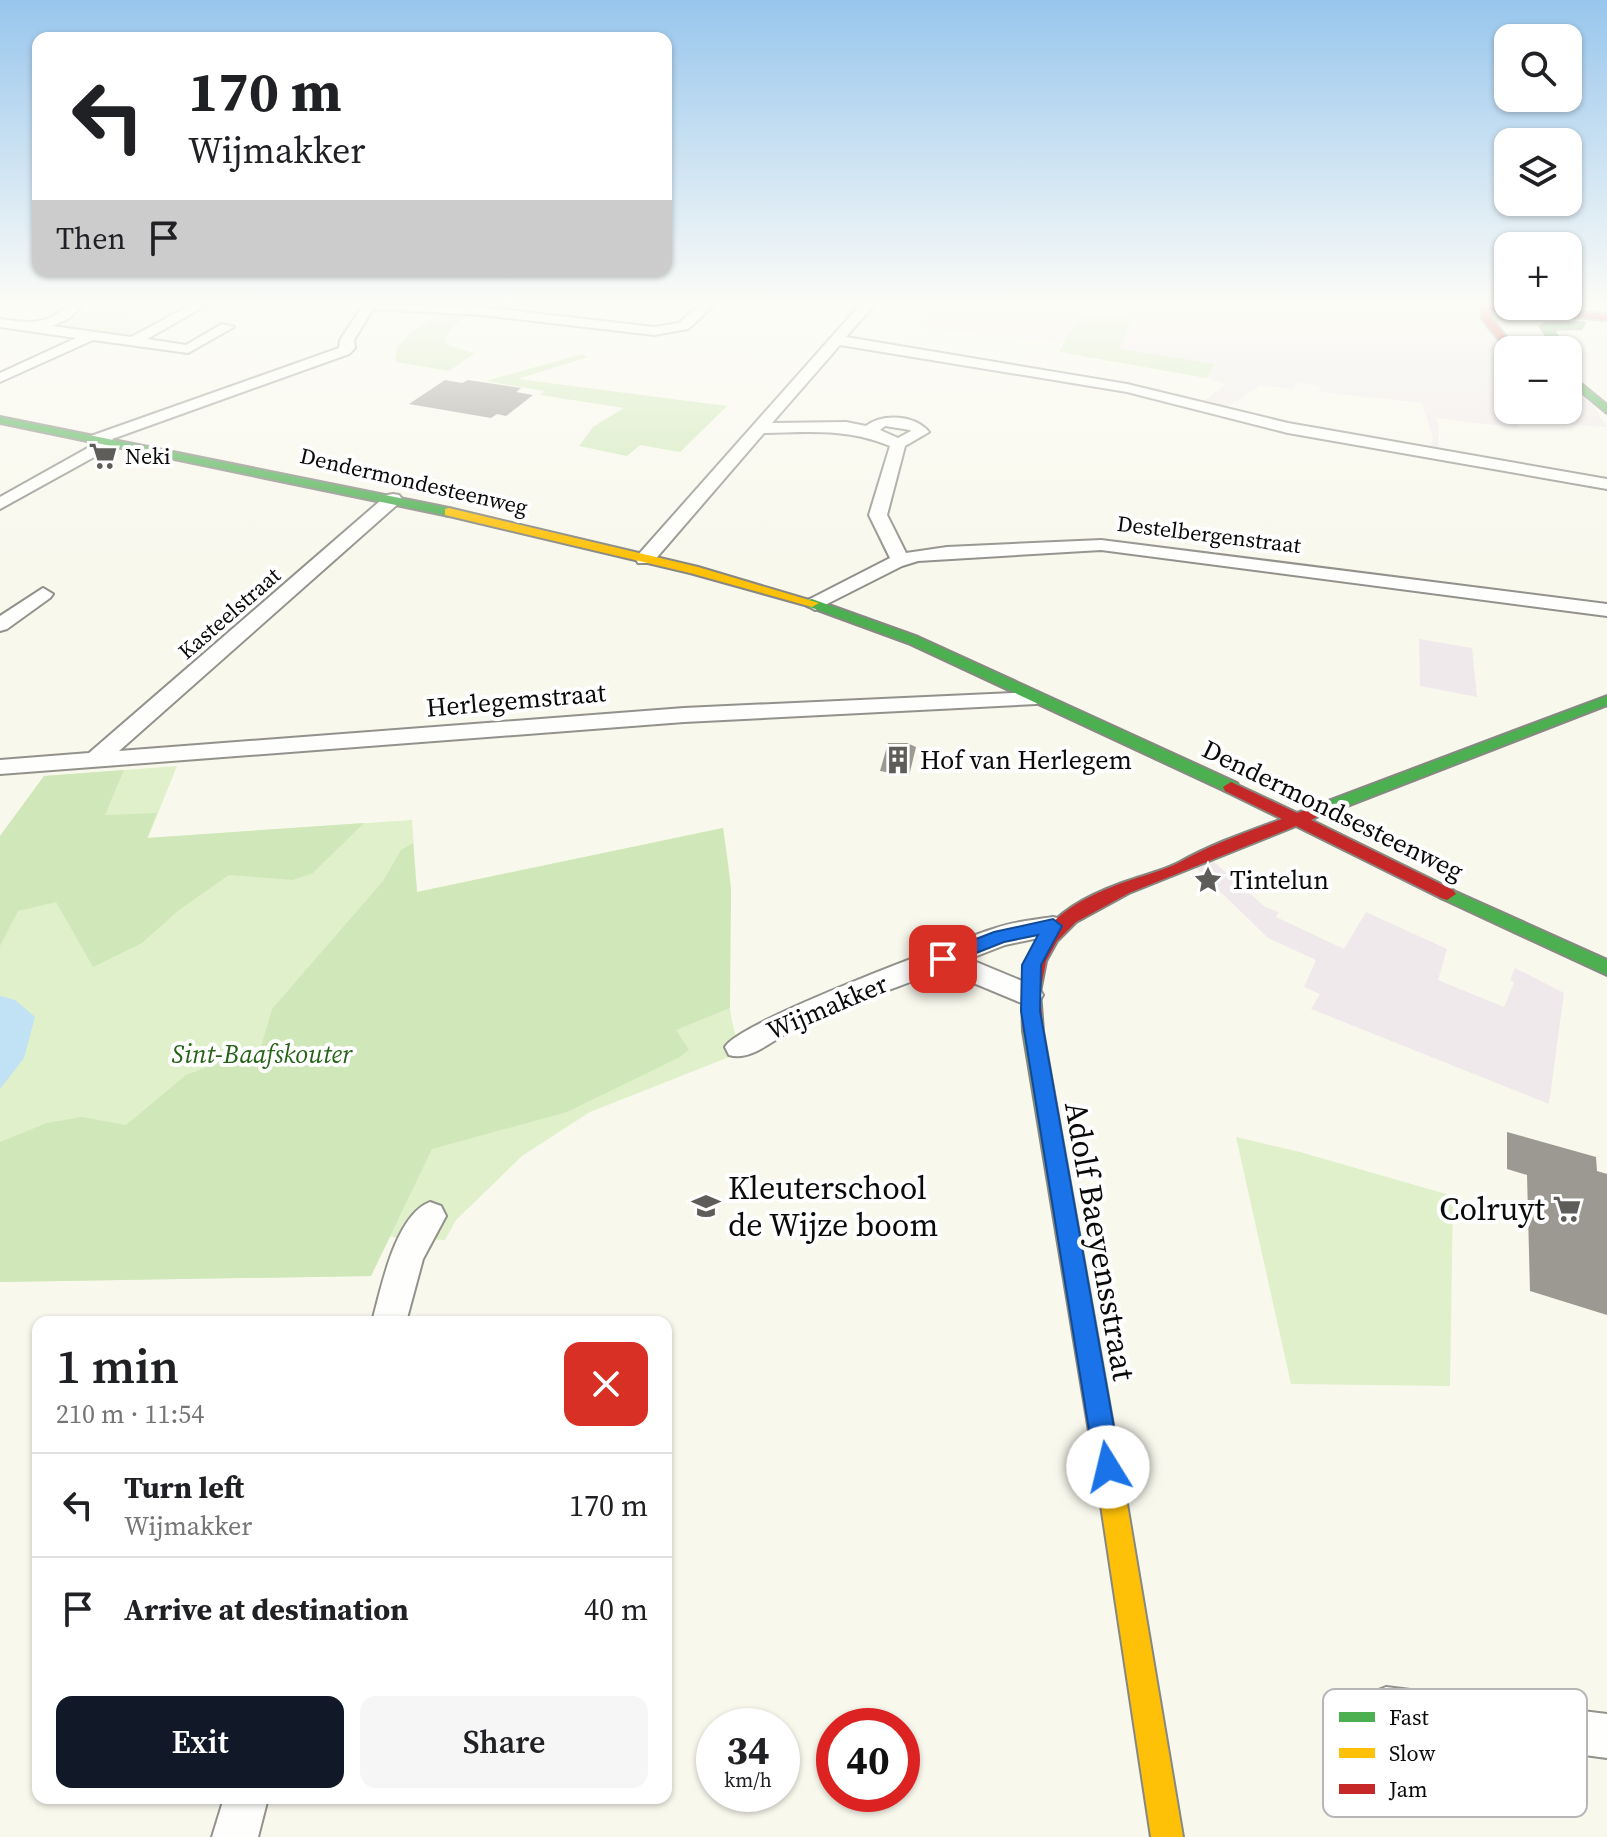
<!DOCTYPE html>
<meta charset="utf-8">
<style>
body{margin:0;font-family:"Source Serif 4",serif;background:#f6f6f6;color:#202124;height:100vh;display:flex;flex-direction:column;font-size:30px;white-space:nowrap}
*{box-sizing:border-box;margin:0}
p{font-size:26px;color:#757577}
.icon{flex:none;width:44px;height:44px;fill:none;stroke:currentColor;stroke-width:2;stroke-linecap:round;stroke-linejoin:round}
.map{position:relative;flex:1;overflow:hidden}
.sheet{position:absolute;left:32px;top:1316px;width:640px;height:488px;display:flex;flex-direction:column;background:#fff;border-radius:16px;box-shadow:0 2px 6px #0004}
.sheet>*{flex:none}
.top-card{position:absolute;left:32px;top:32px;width:640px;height:244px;border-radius:16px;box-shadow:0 2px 6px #0004;background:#fff;color:#202124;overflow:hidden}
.tools{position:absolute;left:1494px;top:24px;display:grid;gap:16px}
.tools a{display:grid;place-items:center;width:88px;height:88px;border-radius:16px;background:#fff;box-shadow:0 2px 6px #0004;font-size:40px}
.speed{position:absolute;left:696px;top:1708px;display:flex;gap:16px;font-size:40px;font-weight:700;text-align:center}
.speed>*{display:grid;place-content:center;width:104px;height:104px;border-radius:50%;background:#fff;box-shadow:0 2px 6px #0004;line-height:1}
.speed small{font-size:20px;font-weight:400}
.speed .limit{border:12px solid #d22;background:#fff;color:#111}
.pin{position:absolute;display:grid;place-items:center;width:68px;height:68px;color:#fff;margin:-34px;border-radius:16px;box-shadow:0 4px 12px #0006}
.me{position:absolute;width:88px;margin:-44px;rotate:351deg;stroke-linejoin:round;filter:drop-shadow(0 0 6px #0008)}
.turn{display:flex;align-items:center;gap:28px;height:168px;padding:0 24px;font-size:36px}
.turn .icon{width:104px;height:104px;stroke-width:2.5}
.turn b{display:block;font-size:56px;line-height:68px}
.then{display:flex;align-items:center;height:76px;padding:0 24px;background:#0003;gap:16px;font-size:30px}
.round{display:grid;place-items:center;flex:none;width:84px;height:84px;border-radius:16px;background:#f6f6f6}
.head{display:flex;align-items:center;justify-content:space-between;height:136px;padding:0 24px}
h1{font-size:48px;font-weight:600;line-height:60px}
.primary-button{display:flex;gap:16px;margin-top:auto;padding:16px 24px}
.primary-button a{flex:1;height:92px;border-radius:16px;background:#111827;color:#fff;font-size:32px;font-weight:600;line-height:92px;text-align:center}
.primary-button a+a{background:#f6f6f6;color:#202124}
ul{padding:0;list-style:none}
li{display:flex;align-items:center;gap:24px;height:104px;padding:0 24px;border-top:2px solid #e0e0e0}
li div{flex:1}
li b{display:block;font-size:30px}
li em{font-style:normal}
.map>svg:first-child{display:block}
.industrial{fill:#f0e9eb}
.green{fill:#e0f0cb}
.forest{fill:#d0e8b9}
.water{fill:#c1e2f5}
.building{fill:#9c9993}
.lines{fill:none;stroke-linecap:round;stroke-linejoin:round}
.street-casing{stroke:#92918c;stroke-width:4}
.fast-casing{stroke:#888883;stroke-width:4}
.slow-casing{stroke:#888883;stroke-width:4}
.jam-casing{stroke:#888883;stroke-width:4}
.street{fill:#fefefc;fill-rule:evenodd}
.fast{fill:#4caf50;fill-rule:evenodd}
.slow{fill:#ffc107;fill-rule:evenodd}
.jam{fill:#c62828;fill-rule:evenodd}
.jam-bridge-casing{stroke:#888883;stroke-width:12;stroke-linecap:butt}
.jam-bridge{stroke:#c62828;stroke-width:10}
.route{fill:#1a73e8;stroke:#114b97;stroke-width:2}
.labels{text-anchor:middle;stroke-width:8;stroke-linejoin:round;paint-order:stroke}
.far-poi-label{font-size:22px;fill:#0a0a0a;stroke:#fff;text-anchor:start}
.far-street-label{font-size:22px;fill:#0a0a0a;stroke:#fff}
.street-label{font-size:26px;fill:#0a0a0a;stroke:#fff}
.poi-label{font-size:26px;fill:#0a0a0a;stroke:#fff;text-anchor:start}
.park-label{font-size:26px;font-style:italic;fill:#266319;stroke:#fff}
.near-poi-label{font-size:32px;fill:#0a0a0a;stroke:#fff;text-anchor:start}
.near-street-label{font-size:32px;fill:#0a0a0a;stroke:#fff}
.key{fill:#fff;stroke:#b6b6b6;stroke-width:2}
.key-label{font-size:22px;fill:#0a0a0a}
</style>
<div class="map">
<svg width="1607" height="1837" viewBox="0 0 1607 1837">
<rect width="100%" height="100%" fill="#f9f8ed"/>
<!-- industrial -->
<path class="industrial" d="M 937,305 L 1081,305 L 1066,343 L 919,328 Z
M 1136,305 L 1469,306 L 1508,353 L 1508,410 L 1568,410 L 1568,387 L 1592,404 L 1607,427 L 1518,422 L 1519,428 L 1436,418 L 1439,424 L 1438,451 L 1429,450 L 1433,438 L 1422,403 L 1320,392 L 1319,385 L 1296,383 L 1294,389 L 1260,385 L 1226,408 L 1203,402 L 1226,384 L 1206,378 L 1214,365 L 1119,349 Z
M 1419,639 L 1472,648 L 1477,697 L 1420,686 Z
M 1213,861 L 1265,907 L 1279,912 L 1276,917 L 1344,949 L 1366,912 L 1447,949 L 1438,980 L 1504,1007 L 1514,983 L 1510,980 L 1515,968 L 1564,993 L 1549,1104 L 1311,1009 L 1320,994 L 1304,987 L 1316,960 L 1268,938 L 1196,868 Z"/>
<!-- green -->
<path class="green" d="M 90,311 L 156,319 L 130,332 L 137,335 L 120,338 L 50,327 L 53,323 L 62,324 Z
M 177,766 L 148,838 L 412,820 L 417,892 L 723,828 C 726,849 730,870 731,891 C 732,943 719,1004 742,1052 L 590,1112 L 522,1156 L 456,1220 L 445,1240 L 390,1237 L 371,1276 L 0,1282 L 0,836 L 44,776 Z
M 1236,1137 L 1300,1152 L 1453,1196 L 1450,1386 L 1291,1384 Z"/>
<!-- forest -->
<path class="forest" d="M 452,305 L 506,305 C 484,309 452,316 445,341 L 450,346 L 475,353 L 449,371 L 395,362 L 397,346 L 411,332 Z
M 1081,305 L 1136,305 L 1120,349 L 1215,364 L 1206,378 L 1059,352 L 1075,325 Z
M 582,354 L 588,357 L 518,379 L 727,406 L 680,452 L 640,445 L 627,456 L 579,446 L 593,427 L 624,408 L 540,395 L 544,391 L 486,381 Z
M 124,770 L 105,815 L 157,813 L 147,838 L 364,823 L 313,873 L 293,880 L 229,875 L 179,910 L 142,943 L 93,967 L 56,902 L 18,911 L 0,946 L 0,836 L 44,776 Z
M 723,828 L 731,889 L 730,1008 L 676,1030 L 689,1050 L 680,1057 L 567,1112 L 432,1149 L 371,1276 L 0,1282 L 0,1142 L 47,1123 L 82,1117 L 126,1125 L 186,1075 L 261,1047 L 272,1009 L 383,881 L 401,850 L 413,843 L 417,892 Z"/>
<!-- water -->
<path class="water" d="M 0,996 L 15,1000 L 35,1017 L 24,1058 L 0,1089 Z"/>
<!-- building -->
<path class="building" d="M 445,380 L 462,383 L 468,380 L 521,388 L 516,392 L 533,395 L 506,416 L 497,414 L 491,418 L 409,404 Z
M 888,743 L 907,743 L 916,747 L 909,776 L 880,771 Z
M 1507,1132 L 1596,1157 L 1597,1171 L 1607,1174 L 1607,1315 L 1530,1291 L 1527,1175 L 1507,1169 Z"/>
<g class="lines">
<defs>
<path id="street" d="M 68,305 L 82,305 L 70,318 L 52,326 L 131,337 L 191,305 L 207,305 L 147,339 L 186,345 L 222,324 L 234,327 L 188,353 L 93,340 L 0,382 L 0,373 L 76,338 L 0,327 L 0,319 C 27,323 47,326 68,305 Z
M 363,305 L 482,307 L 654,327 L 679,323 L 699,305 L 714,305 L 688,329 L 654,335 L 482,315 L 373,309 L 354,340 L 355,348 L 349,354 L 112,439 L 116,443 L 114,446 L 0,509 L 0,497 L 93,445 L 86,440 L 88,437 L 339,348 L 340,340 Z
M 860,305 L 874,305 L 846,337 L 1127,384 L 1288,423 L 1607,479 L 1607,489 L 1288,433 L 1127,392 L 840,345 L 772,423 L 846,422 L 866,426 C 883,413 915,415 929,432 L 905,446 L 887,515 L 906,553 L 947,547 L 1101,540 L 1607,604 L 1607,616 L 1101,550 L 918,561 L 902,566 L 815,610 L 805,604 L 808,600 L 890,558 L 869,515 L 890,446 C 849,428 808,432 764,433 L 652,563 L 638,563 L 636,559 L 638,555 ZM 885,426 L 910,430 L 911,431 L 898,438 L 880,430 Z
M 393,494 L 399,495 L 402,499 L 399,503 L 119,751 L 684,708 L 1036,692 L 1047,698 L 1036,704 L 684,722 L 0,774 L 0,760 L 89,753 L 387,495 Z
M 43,588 L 53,594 L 50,598 L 7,629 L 0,631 L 0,616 Z
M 1053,917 L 1062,919 L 1066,926 L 1062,933 L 1005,945 L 969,959 L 1039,988 L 1043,995 L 1039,1002 L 1029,1005 L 1019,1002 L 942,970 C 894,989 830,1009 785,1034 C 768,1044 749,1061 729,1055 L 725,1047 C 738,1022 953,942 993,929 C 1012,922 1033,920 1053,917 Z
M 430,1202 L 441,1206 L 446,1216 L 423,1259 L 406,1322 L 372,1322 C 381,1289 395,1215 430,1202 Z
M 1386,1687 L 1607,1714 L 1607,1758 L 1386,1729 L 1371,1723 L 1365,1708 L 1371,1693 Z
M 224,1798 L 268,1798 L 258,1837 L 212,1837 Z"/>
<path id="fast" d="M 1584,323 L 1581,328 L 1552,329 L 1566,350 L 1556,350 L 1541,327 L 1546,324 Z
M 1568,373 L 1607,405 L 1607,413 L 1568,381 Z
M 0,417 L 449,508 L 455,512 L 449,516 L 0,423 Z
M 812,599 L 918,637 L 1237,783 L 1239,787 L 1231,792 L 1225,791 L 908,643 L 807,606 L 807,600 Z
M 1607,696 L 1607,705 L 1332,812 L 1326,813 L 1318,808 L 1320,804 Z
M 1447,888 L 1607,960 L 1607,975 L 1441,898 L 1438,894 L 1441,890 Z
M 1033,1023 L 1040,1026 L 1043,1031 L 1125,1492 L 1121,1501 L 1112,1505 L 1103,1501 L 1099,1492 L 1023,1031 L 1026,1026 Z"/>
<path id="slow" d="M 449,508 L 698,567 L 819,603 L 812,607 L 690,573 L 445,515 L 445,509 Z
M 1112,1479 L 1121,1483 L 1125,1492 L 1183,1837 L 1151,1837 L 1099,1492 L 1103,1483 Z"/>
<path id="jam" d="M 1482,305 L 1607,314 L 1607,320 L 1490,310 L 1492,319 L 1517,350 L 1508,351 L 1482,319 Z
M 1231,782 L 1297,813 L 1326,803 L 1332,804 L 1334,808 L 1311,820 L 1453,890 L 1456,894 L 1447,900 L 1441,898 L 1296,826 L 1129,893 L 1076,922 L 1057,941 L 1046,961 L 1040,992 L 1043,1031 L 1040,1036 L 1026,1036 L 1023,1031 C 1019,947 1043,912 1122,883 C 1141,876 1163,871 1180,862 C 1212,844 1247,832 1282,819 L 1225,791 L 1223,787 Z"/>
</defs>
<!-- street casing -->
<use href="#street" class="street-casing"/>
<!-- fast casing -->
<use href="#fast" class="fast-casing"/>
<!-- slow casing -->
<use href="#slow" class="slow-casing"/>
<!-- jam casing -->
<use href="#jam" class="jam-casing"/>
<!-- street -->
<use href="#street" class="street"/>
<!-- fast -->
<use href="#fast" class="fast"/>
<!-- slow -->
<use href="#slow" class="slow"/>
<!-- jam -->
<use href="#jam" class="jam"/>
<defs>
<path id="jam-bridge" d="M 1512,306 L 1512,311"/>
</defs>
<!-- jam-bridge casing -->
<use href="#jam-bridge" class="jam-bridge-casing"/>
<!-- jam-bridge -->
<use href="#jam-bridge" class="jam-bridge"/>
</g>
<!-- sky -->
<linearGradient id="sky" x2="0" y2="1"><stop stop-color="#98c6ed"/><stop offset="0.54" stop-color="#fcfcf7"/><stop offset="1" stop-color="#fcfcf7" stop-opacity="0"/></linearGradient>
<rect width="1607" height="562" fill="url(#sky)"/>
<!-- route -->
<path class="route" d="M 1053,919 L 1062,926 L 1041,965 L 1040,1011 L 1121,1467 L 1117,1476 L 1108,1480 L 1098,1476 L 1095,1467 L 1021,1011 L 1022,965 L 1038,935 L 1004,942 L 943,966 L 934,959 L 937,954 L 994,932 Z"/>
<!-- icons -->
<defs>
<symbol id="supermarket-bare" viewBox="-9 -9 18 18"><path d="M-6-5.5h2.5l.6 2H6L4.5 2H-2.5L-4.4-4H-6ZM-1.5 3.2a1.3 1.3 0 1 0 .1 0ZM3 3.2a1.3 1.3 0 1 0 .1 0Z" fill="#5e5d59" stroke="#fff" stroke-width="2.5" paint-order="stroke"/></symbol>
<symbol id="building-bare" viewBox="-9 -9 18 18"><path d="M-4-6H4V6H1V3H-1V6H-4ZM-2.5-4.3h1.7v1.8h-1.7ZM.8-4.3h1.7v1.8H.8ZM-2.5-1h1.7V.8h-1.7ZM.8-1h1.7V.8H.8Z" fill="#5e5d59" stroke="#fff" stroke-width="2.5" paint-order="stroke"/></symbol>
<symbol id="sight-bare" viewBox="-9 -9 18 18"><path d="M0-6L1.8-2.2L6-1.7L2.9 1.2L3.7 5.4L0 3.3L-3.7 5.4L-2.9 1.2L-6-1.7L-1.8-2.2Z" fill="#5e5d59" stroke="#fff" stroke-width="2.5" paint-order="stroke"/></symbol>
<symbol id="school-bare" viewBox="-9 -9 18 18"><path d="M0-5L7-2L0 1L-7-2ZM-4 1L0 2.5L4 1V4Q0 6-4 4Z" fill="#5e5d59" stroke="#fff" stroke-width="2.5" paint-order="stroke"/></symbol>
</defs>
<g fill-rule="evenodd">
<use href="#supermarket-bare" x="83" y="436" width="40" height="40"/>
<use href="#building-bare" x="878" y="740" width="40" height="40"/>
<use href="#sight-bare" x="1188" y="860" width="40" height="40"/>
<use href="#school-bare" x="686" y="1186" width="40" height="40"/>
<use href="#supermarket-bare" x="1547" y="1189" width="40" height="40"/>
</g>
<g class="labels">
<!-- far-poi labels -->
<g class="far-poi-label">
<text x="125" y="464">Neki</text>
</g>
<!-- far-street labels -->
<g class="far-street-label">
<text transform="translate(414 481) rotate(13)" y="8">Dendermondesteenweg</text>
<text transform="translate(1209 534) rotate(7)" y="8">Destelbergenstraat</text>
<text transform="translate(229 613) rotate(-41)" y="8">Kasteelstraat</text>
</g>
<!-- street labels -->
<g class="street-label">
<text transform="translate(516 700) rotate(-5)" y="9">Herlegemstraat</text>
<text transform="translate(1333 810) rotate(26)" y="9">Dendermondsesteenweg</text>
<text transform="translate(827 1007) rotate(-23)" y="9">Wijmakker</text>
</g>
<!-- poi labels -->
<g class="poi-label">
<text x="920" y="769">Hof van Herlegem</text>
<text x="1230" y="889">Tintelun</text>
</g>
<!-- park labels -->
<g class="park-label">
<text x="262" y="1063">Sint-Baafskouter</text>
</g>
<!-- near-poi labels -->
<g class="near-poi-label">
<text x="728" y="1199">Kleuterschool<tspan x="728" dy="37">de Wijze boom</tspan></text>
<text x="1545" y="1220" text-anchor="end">Colruyt</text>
</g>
<!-- near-street labels -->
<g class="near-street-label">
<text transform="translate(1100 1241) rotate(80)" y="11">Adolf Baeyensstraat</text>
</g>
</g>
<!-- legend -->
<rect x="1323" y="1689" width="264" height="128" rx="12" class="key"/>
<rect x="1339" y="1712" width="36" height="10" fill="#4caf50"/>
<rect x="1339" y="1748" width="36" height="10" fill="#ffc107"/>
<rect x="1339" y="1784" width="36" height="10" fill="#c62828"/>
<g class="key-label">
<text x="1389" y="1725">Fast</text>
<text x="1389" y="1761">Slow</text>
<text x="1389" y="1797">Jam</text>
</g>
</svg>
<div class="tools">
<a><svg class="icon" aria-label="search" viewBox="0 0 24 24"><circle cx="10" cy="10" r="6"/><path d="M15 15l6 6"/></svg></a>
<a><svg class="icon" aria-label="layers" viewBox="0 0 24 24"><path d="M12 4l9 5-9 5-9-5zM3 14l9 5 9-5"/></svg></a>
<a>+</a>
<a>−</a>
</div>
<div class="speed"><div>34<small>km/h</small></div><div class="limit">40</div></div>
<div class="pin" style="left:943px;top:959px;background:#d93025"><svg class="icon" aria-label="arrive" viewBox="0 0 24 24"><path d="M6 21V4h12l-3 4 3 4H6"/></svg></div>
<svg class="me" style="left:1108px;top:1467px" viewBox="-20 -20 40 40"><circle r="19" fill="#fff"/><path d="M0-13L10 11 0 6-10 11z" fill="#1a73e8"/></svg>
<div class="top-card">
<div class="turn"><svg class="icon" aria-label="left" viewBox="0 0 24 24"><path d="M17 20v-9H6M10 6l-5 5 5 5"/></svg><div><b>170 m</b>Wijmakker</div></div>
<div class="then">Then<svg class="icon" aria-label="arrive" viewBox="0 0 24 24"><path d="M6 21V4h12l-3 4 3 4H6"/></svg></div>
</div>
<section class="sheet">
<div class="head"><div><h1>1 min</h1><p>210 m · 11:54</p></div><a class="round" style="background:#d93025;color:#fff"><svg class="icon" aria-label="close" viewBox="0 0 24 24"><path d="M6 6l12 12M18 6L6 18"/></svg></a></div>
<ul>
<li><svg class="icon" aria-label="left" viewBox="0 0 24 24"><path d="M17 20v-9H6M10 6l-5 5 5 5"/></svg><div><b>Turn left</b><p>Wijmakker</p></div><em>170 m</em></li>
<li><svg class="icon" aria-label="arrive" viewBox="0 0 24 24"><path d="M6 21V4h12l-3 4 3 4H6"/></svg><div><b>Arrive at destination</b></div><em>40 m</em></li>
</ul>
<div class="primary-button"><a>Exit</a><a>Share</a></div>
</section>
</div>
